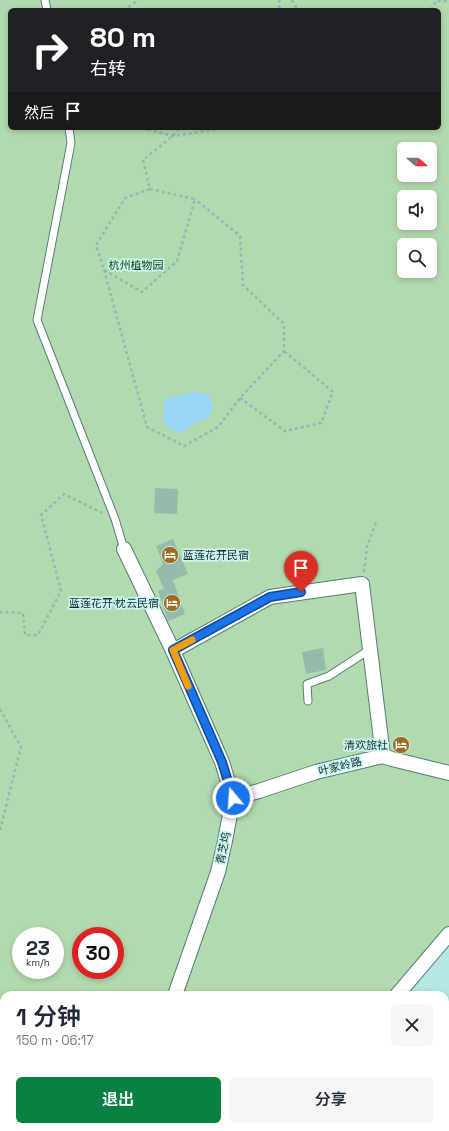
<!DOCTYPE html>
<html lang="zh">
<meta charset="utf-8">
<style>
body{margin:0;font-family:"Space Grotesk","Noto Sans SC",sans-serif;background:#f6f6f7;color:#1f2937;height:100vh;display:flex;flex-direction:column;font-size:15px;white-space:nowrap}
*{box-sizing:border-box;margin:0}
p{font-size:13px;color:#747a83}
.icon{flex:none;width:22px;height:22px;fill:none;stroke:currentColor;stroke-width:2;stroke-linecap:round;stroke-linejoin:round}
.map{position:relative;flex:1;overflow:hidden}
.panel{position:absolute;left:0px;top:991px;width:449px;height:140px;display:flex;flex-direction:column;background:#fff;border-radius:12px 12px 0 0;box-shadow:0 2px 6px #0003}
.panel>*{flex:none}
.guide{position:absolute;left:8px;top:8px;width:433px;height:122px;border-radius:6px;box-shadow:0 2px 6px #0003;background:#202124;color:#fff;overflow:hidden}
.needle{width:26px;rotate:111deg}
.fabs{position:absolute;left:397px;top:142px;display:grid;gap:8px}
.fabs a{display:grid;place-items:center;width:40px;height:40px;border-radius:6px;background:#fff;box-shadow:0 2px 6px #0003;font-size:20px}
.speed{position:absolute;left:12px;top:927px;display:flex;gap:8px;font-size:20px;font-weight:700;text-align:center}
.speed>*{display:grid;place-content:center;width:52px;height:52px;border-radius:50%;background:#fff;box-shadow:0 2px 6px #0003;line-height:1}
.speed small{font-size:10px;font-weight:400}
.speed .limit{border:6px solid #d22;background:#fff;color:#111}
.pin{position:absolute;display:grid;place-items:center;width:34px;height:34px;color:#fff;margin:-41px -17px;border-radius:50% 50% 50% 0;rotate:-45deg;box-shadow:0 0 4px #0007}
.pin .icon{rotate:45deg}
.me{position:absolute;width:44px;margin:-22px;rotate:342deg;stroke-linejoin:round;filter:drop-shadow(0 0 3px #0008)}
.turn{display:flex;align-items:center;gap:14px;height:84px;padding:0 16px;font-size:18px}
.turn .icon{width:52px;height:52px;stroke-width:2.5}
.turn b{display:block;font-size:28px;line-height:34px}
.then{display:flex;align-items:center;height:38px;padding:0 16px;background:#0003;gap:8px;font-size:15px}
.round{display:grid;place-items:center;flex:none;width:42px;height:42px;border-radius:6px;background:#f6f6f7}
.overview{display:flex;align-items:center;justify-content:space-between;height:68px;padding:0 16px}
h1{font-size:24px;font-weight:600;line-height:30px}
.primary-button{display:flex;gap:8px;margin-top:auto;padding:8px 16px}
.primary-button a{flex:1;height:46px;border-radius:6px;background:#0b8043;color:#fff;font-size:16px;font-weight:600;line-height:46px;text-align:center}
.primary-button a+a{background:#f6f6f7;color:#1f2937}
.map>svg:first-child{display:block}
.built{fill:#b2e9e3}
.green{fill:#b3daae;fill-rule:evenodd}
.water{fill:#9ad6f8}
.building{fill:#96bbaa}
.lines{fill:none;stroke-linecap:round;stroke-linejoin:round}
.service-casing{stroke:#537e79;stroke-width:9}
.minor-casing{stroke:#537e79;stroke-width:16}
.path{stroke:#93b8b4;stroke-width:2.5;stroke-dasharray:3 3;stroke-linecap:butt}
.service{stroke:#fff;stroke-width:7}
.minor{stroke:#fff;stroke-width:14}
.route-casing{stroke:#114b97;stroke-width:10}
.route{stroke:#1a73e8;stroke-width:7}
.slow{stroke:#f59e0b;stroke-width:7}
.labels{text-anchor:middle;stroke-width:3.5;stroke-linejoin:round;paint-order:stroke}
.park-label{font-size:11px;fill:#11450b;stroke:#c7f5f0}
.poi-label{font-size:11px;fill:#1a2b2a;stroke:#c7f5f0;text-anchor:end}
.street-label{font-size:11px;fill:#1a2b2a;stroke:#c7f5f0}
</style>
<div class="map">
<svg width="449" height="1131" viewBox="0 0 449 1131">
<rect width="100%" height="100%" fill="#c7f5f0"/>
<!-- built -->
<path class="built" d="M 449,943 L 449,1131 L 298,1131 L 301,1127 L 445,1127 L 445,995 L 404,995 Z
M 215,1127 L 222,1127 L 240,1131 L 214,1131 Z"/>
<!-- green -->
<path class="green" d="M 0,0 L 449,0 L 449,943 L 401,995 L 4,995 L 4,1127 L 197,1127 L 196,1131 L 0,1131 ZM 10,10 L 439,10 L 439,128 L 10,128 ZM 404,149 L 430,149 L 430,175 L 404,175 ZM 404,197 L 430,197 L 430,223 L 404,223 ZM 404,245 L 430,245 L 430,271 L 404,271 ZM 21,936 L 55,936 L 55,970 L 21,970 ZM 81,936 L 115,936 L 115,970 L 81,970 Z"/>
<!-- water -->
<path class="water" d="M 192,392 L 208,394 L 213,403 L 213,409 L 209,417 L 196,423 L 182,432 C 162,431 161,417 165,401 L 170,397 L 178,396 Z"/>
<!-- building -->
<path class="building" d="M 155,488 L 178,489 L 177,514 L 154,513 Z
M 173,539 L 188,574 L 173,580 L 185,614 L 168,621 L 158,591 L 164,589 L 156,571 L 163,564 L 156,546 Z
M 323,648 L 326,670 L 306,674 L 302,652 Z"/>
<g class="lines">
<defs>
<path id="service" d="M 45,0 L 47,10
M 69,128 L 71,143 L 37,320 L 115,519 L 124,549
M 308,701 L 307,684 L 329,676 L 369,650"/>
<path id="minor" d="M 124,549 L 173,651 L 222,762 L 233,798 L 225,841 L 218,872 L 175,995
M 173,651 L 270,597 L 362,584 L 383,756
M 233,798 L 259,791 L 316,772 L 383,756 L 392,759 L 449,773
M 397,995 L 449,934
M 252,1127 L 268,1131
M 441,1127 L 445,1131
M 124,1131 L 126,1127
M 292,1131 L 295,1127"/>
</defs>
<!-- service casing -->
<use href="#service" class="service-casing"/>
<!-- minor casing -->
<use href="#minor" class="minor-casing"/>
<!-- path -->
<path class="path" d="M 280,0 L 278,4 L 281,10
M 292,0 L 298,10
M 123,10 L 139,0
M 431,10 L 436,1 L 449,1
M 142,128 L 173,136 L 226,128
M 150,189 L 195,199 L 177,261 L 142,292 L 104,270 L 96,245 L 125,198 L 150,189 L 143,160 L 173,136 L 179,128
M 104,270 L 147,427 L 184,446 L 218,427 L 240,398 L 284,351 L 284,324 L 243,285 L 240,236 L 195,199
M 240,398 L 285,431 L 321,423 L 333,392 L 284,351
M 364,572 L 367,547 L 376,522
M 0,613 L 1,612 L 23,613 L 25,635 L 38,635 L 61,591 L 41,515 L 64,494 L 102,513
M 0,709 L 21,747 L 0,830"/>
<!-- service -->
<use href="#service" class="service"/>
<!-- minor -->
<use href="#minor" class="minor"/>
</g>
<g class="lines">
<defs>
<path id="route" d="M 233,798 L 222,762 L 173,650 L 270,597 L 301,592"/>
</defs>
<!-- route casing -->
<use href="#route" class="route-casing"/>
<!-- route -->
<use href="#route" class="route"/>
<!-- slow -->
<path class="slow" d="M 188,686 L 173,650 L 192,640"/>
</g>
<!-- icons -->
<defs>
<symbol id="hotel-disc" viewBox="-11 -11 22 22"><circle r="9.5" fill="#9f6d22" stroke="#c7f5f0"/><path d="M-6-4.5h1.5V1H6V5H4.5V3h-9V5H-6ZM-4 0a1.8 1.8 0 1 1 3.6 0ZM.5 0V-2.5h3Q6-2.5 6 0Z" fill="#fff"/></symbol>
</defs>
<g fill-rule="evenodd">
<use href="#hotel-disc" x="160" y="545" width="20" height="20"/>
<use href="#hotel-disc" x="162" y="593" width="20" height="20"/>
<use href="#hotel-disc" x="391" y="735" width="20" height="20"/>
</g>
<g class="labels">
<!-- park labels -->
<g class="park-label">
<text x="136" y="269">杭州植物园</text>
</g>
<!-- poi labels -->
<g class="poi-label">
<text x="183" y="559" text-anchor="start">蓝莲花开民宿</text>
<text x="159" y="607">蓝莲花开·枕云民宿</text>
<text x="388" y="749">清欢旅社</text>
</g>
<!-- street labels -->
<g class="street-label">
<text transform="translate(340 766) rotate(-14)" y="4">叶家岭路</text>
<text transform="translate(223 848) rotate(-78)" y="4">青芝坞</text>
</g>
</g>
</svg>
<div class="fabs">
<a><svg class="needle" viewBox="-14 -14 28 28"><path d="M0-13l5 13h-10z" fill="#e53935"/><path d="M0 13l5-13h-10z" fill="#747a83"/></svg></a>
<a><svg class="icon" aria-label="sound" viewBox="0 0 24 24"><path d="M4 9h4l5-4v14l-5-4H4zM17 9q2 3 0 6"/></svg></a>
<a><svg class="icon" aria-label="search" viewBox="0 0 24 24"><circle cx="10" cy="10" r="6"/><path d="M15 15l6 6"/></svg></a>
</div>
<div class="speed"><div>23<small>km/h</small></div><div class="limit">30</div></div>
<div class="pin" style="left:301px;top:592px;background:#d93025"><svg class="icon" aria-label="arrive" viewBox="0 0 24 24"><path d="M6 21V4h12l-3 4 3 4H6"/></svg></div>
<svg class="me" style="left:233px;top:798px" viewBox="-20 -20 40 40"><circle r="17" fill="#1a73e8" stroke="#fff" stroke-width="3"/><path d="M0-11L8 9 0 5-8 9z" fill="#fff"/></svg>
<div class="guide">
<div class="turn"><svg class="icon" aria-label="right" viewBox="0 0 24 24"><path d="M7 20v-9h11M14 6l5 5-5 5"/></svg><div><b>80 m</b>右转</div></div>
<div class="then">然后<svg class="icon" aria-label="arrive" viewBox="0 0 24 24"><path d="M6 21V4h12l-3 4 3 4H6"/></svg></div>
</div>
<section class="panel">
<div class="overview"><div><h1>1 分钟</h1><p>150 m · 06:17</p></div><a class="round"><svg class="icon" aria-label="close" viewBox="0 0 24 24"><path d="M6 6l12 12M18 6L6 18"/></svg></a></div>
<div class="primary-button"><a>退出</a><a>分享</a></div>
</section>
</div>
